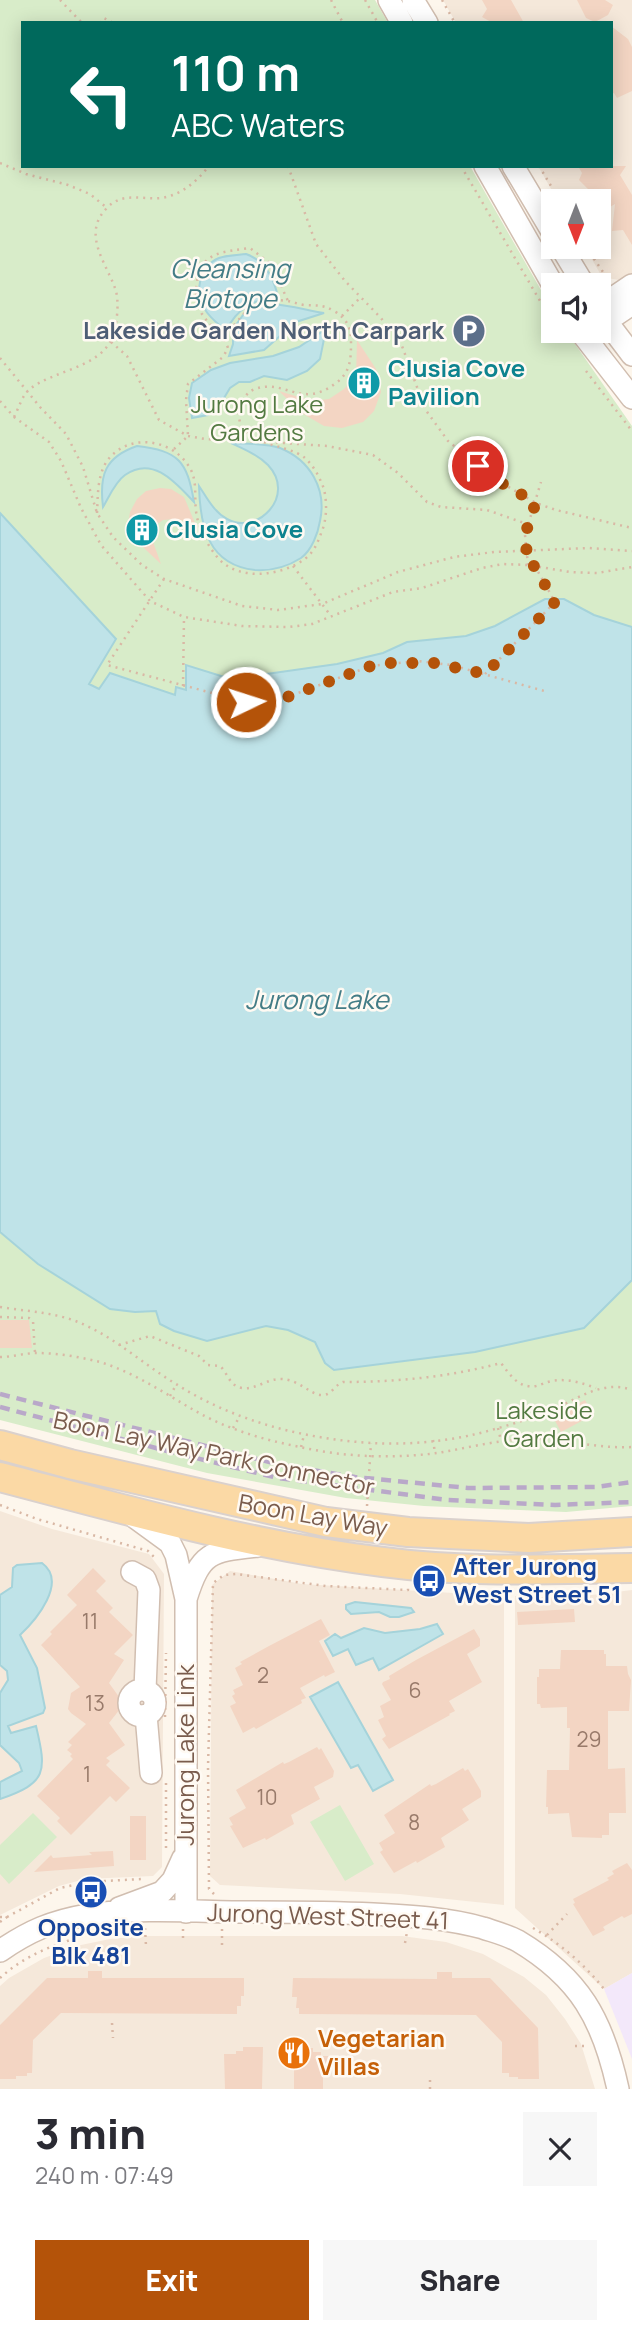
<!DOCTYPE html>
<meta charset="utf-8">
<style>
body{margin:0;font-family:Manrope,sans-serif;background:#f7f7f7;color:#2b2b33;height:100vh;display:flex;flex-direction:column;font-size:26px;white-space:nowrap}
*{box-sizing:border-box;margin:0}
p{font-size:23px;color:#7c7c81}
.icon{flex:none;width:38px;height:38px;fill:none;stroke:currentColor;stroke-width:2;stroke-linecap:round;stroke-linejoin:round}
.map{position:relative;height:2089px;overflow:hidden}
.details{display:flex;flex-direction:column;background:#fff;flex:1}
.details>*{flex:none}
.top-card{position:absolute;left:21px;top:21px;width:592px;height:147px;border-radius:0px;box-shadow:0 4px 18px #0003;background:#00695c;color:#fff;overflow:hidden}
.needle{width:46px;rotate:180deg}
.fabs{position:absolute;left:541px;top:189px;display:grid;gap:14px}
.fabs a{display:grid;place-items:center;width:70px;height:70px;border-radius:0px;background:#fff;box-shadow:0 4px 18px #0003;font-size:35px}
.pin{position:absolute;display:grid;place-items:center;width:60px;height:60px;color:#fff;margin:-30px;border:4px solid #fff;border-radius:50%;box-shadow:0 2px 7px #0007}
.me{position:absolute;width:77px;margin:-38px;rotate:86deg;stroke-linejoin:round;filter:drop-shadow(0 0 5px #0008)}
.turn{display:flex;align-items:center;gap:24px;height:147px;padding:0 35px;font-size:32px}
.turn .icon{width:91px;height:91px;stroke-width:2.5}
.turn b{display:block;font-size:49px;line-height:60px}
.round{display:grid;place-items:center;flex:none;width:74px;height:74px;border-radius:0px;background:#f7f7f7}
.headline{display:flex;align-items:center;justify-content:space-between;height:119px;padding:0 35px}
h1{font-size:42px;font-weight:800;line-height:52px}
.primary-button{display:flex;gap:14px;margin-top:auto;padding:14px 35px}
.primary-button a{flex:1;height:80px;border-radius:0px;background:#b45309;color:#fff;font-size:28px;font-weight:800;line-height:80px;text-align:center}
.primary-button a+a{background:#f7f7f7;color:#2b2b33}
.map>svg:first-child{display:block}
.residential{fill:#f5e8da}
.education{fill:#f3e8fa}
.green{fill:#d8ecc9}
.water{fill:#bfe3e8;stroke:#a5d3da;stroke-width:2}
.building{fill:#f3d5c3}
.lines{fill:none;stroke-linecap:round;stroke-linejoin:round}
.minor-casing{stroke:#d1beb0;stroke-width:24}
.major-casing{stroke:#dad1cd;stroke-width:32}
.path{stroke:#d9b8a5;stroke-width:2.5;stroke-dasharray:2 5;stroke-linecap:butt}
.minor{stroke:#fff;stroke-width:21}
.major{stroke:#fbd9a5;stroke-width:28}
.rail{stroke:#b9a8c9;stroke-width:4.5;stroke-dasharray:10 7;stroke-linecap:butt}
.route{stroke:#b45309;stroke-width:12;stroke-dasharray:0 21.6}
.labels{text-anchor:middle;stroke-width:5;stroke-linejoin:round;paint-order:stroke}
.number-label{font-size:21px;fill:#987a6a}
.service-label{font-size:24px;font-weight:bold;fill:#4e5e75;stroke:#fffaf3;text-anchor:end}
.culture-label{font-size:24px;font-weight:bold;fill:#0d838f;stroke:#fffaf3;text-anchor:start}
.park-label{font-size:24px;fill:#537a41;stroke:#fffaf3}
.street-label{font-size:24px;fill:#7a5c4d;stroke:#fffaf3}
.transit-label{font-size:24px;font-weight:bold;fill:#164399;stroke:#fffaf3;text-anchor:start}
.food-label{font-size:24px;font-weight:bold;fill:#c56008;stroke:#fffaf3;text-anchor:start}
.water-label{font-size:26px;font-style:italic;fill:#437c86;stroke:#fffaf3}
</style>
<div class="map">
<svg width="632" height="2089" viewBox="0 0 632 2089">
<rect width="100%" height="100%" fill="#fdf6ec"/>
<!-- residential -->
<path class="residential" d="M 443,0 L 632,0 L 632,281 L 630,282 L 602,277 L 585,247 L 598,247 L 598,201 L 558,201 L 538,166 L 611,166 L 611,23 L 456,23 Z
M 0,1511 L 52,1529 L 149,1554 L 164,1574 L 162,1867 L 153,1876 L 85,1879 L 59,1886 L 0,1915 Z
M 230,1571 L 302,1584 L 504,1596 L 504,1905 L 400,1894 L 220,1885 L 210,1876 L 212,1585 Z
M 632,1590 L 632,1973 L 604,1989 L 515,1908 L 515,1596 L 568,1598 Z
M 144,1936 L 402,1936 L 446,1942 L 483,1954 L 524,1977 L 546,1995 L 565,2019 L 581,2044 L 595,2089 L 0,2089 L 0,1986 L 9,1978 L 44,1958 L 81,1945 L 110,1939 Z"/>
<!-- education -->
<path class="education" d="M 632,1973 L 632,2059 L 604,1989 Z"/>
<!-- green -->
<path class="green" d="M 0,0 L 375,0 L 388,23 L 23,23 L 23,166 L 470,166 L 553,311 L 553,331 L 566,331 L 632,426 L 632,627 L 594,615 L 564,599 L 546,599 L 495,626 L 466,636 L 407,642 L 383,653 L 337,664 L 238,678 L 221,676 L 186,665 L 186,690 L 176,695 L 111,673 L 99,690 L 89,684 L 12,528 L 0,513 Z
M 0,1232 L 38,1264 L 110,1309 L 135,1312 L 157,1311 L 207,1341 L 266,1326 L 288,1330 L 315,1342 L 325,1363 L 334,1370 L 475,1352 L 584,1328 L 632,1280 L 632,1506 L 566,1512 L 424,1506 L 346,1498 L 207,1473 L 0,1420 Z
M 340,1805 L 374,1864 L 345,1881 L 310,1822 Z
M 33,1813 L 57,1837 L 9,1884 L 0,1874 L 0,1845 Z"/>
<!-- water -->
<path class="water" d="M 246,254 C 266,261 273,278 278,296 C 253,300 237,308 226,331 C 220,325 211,319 206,311 C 194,294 198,267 219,258 C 227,255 237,255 246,254 Z
M 271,304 C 289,305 306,310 324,313 L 296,322 L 264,350 L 229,356 L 233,344 L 233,329 L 243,315 L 257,306 Z
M 326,329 L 320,359 L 307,371 L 287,380 L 264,376 L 250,382 L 239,382 L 230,388 L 218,408 L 208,415 L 192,418 L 189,398 L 192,383 L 211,370 L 230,363 L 273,356 L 299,347 Z
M 231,443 C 246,444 266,443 280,448 C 310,460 327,489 320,521 C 318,533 312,550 301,558 C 287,567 271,571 255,570 C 208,565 200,526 199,486 C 207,498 214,512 227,519 C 257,536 297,496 268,465 C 258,455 244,449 231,443 Z
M 137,446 C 179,451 187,461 194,502 C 176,483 153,455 125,475 C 115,482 109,497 103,507 C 99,475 105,457 137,446 Z
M 0,513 L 116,639 L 89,684 L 99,689 L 110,673 L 175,695 L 176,687 L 186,690 L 186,665 L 221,676 L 238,678 L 337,664 L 383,653 L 407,642 L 466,636 L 495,626 L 545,599 L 564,599 L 594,615 L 632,627 L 632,1280 L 584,1328 L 475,1352 L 334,1370 L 325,1363 L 315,1342 L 288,1330 L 266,1326 L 207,1341 L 174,1331 L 160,1324 L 156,1311 L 135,1312 L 110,1309 L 38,1264 L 0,1232 Z
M 42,1563 C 68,1582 36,1620 20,1635 L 37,1668 L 45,1708 L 43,1713 L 8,1726 L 11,1733 L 36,1726 C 47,1772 47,1783 0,1799 L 0,1782 L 22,1771 L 19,1763 L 0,1745 L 0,1693 L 8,1680 L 7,1671 L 0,1665 L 0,1595 L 12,1587 L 13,1568 L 17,1565 Z
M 355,1602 L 411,1608 L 414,1612 L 399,1617 L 390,1617 L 379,1612 L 351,1614 L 346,1609 L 346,1605 Z
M 437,1624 L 443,1634 L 379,1670 L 373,1658 L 356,1665 L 348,1649 L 333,1656 L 325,1641 L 335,1634 L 341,1638 L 364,1628 L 385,1633 L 420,1629 Z
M 338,1682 L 393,1780 L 373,1791 L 358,1765 L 351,1768 L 310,1697 Z"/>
<!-- building -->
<path class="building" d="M 482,0 L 511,0 L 524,23 L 493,23 L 482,17 L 487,9 Z
M 577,0 L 605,0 L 613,5 L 608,15 L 595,22 L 586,18 Z
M 611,26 L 628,39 L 632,47 L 632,91 L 617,98 L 614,93 L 611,94 Z
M 578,166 L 626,166 L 620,175 L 632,195 L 632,245 L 623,230 L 612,231 L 615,204 L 598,214 L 598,201 L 571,201 L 589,190 L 579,180 L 582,173 Z
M 357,340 L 376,369 L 381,392 L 374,411 L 363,422 L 342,428 L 324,426 L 300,412 L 279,391 L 312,401 L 329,399 L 344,389 L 356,376 Z
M 160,488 L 171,489 L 184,497 L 195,523 L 175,519 L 163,520 L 156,525 L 152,535 L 153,542 L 161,564 L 131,536 L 128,524 L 130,512 L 137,499 L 146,491 Z
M 0,1320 L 29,1320 L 32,1348 L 0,1348 Z
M 585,1400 L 593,1415 L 561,1432 L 553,1417 Z
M 93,1568 L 106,1581 L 96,1591 L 113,1608 L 109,1612 L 133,1635 L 114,1654 L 124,1660 L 109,1683 L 122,1701 L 120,1709 L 109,1723 L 125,1745 L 106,1758 L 110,1761 L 106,1765 L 130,1788 L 116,1802 L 110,1796 L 71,1835 L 57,1821 L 60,1818 L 37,1796 L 73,1759 L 70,1756 L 72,1754 L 67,1750 L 72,1745 L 68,1742 L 86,1724 L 71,1713 L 68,1709 L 71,1693 L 80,1687 L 41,1645 L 52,1634 L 50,1632 L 77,1605 L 67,1595 Z
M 574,1609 L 575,1622 L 518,1625 L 517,1612 Z
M 321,1619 L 330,1635 L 319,1641 L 335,1672 L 325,1677 L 324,1675 L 300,1688 L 306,1698 L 301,1700 L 302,1703 L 256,1729 L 254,1727 L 243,1733 L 230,1706 L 236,1703 L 232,1696 L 235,1694 L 233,1690 L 243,1685 L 235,1668 L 242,1664 L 240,1662 L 269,1646 Z
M 474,1629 L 480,1639 L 480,1646 L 467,1654 L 482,1682 L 449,1701 L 455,1711 L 449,1714 L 450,1715 L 389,1749 L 382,1739 L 386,1736 L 378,1720 L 384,1717 L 380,1706 L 391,1700 L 382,1684 L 383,1682 L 390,1679 L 389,1676 L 416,1660 Z
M 561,1650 L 604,1650 L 604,1654 L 606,1654 L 606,1666 L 627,1666 L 628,1674 L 631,1680 L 629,1711 L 608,1711 L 608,1769 L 625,1768 L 626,1813 L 609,1813 L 609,1835 L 602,1835 L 602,1838 L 572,1837 L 569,1813 L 548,1814 L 548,1807 L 546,1807 L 547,1770 L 569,1770 L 570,1728 L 567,1728 L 567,1707 L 541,1708 L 540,1704 L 537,1704 L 537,1677 L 539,1677 L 539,1669 L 560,1669 Z
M 317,1747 L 319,1750 L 321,1748 L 334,1771 L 333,1777 L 314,1787 L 320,1799 L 291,1815 L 294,1824 L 266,1840 L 265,1838 L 243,1848 L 230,1826 L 233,1825 L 229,1818 L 246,1808 L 236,1790 L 283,1762 L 284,1764 L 289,1762 Z
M 463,1768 L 465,1771 L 468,1769 L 481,1791 L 481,1797 L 462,1809 L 469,1820 L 441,1838 L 445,1847 L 417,1863 L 416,1861 L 394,1873 L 380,1852 L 383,1850 L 379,1843 L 395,1833 L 384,1815 L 430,1784 L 431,1786 L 436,1784 Z
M 130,1816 L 146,1816 L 146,1860 L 130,1860 Z
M 113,1851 L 114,1866 L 34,1872 L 51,1855 L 53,1858 L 92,1855 L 89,1852 Z
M 627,1863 L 632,1870 L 632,1914 L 624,1918 L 622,1916 L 603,1927 L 605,1930 L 593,1936 L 573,1904 L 575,1903 L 573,1899 L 609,1880 L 607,1878 L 614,1874 L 612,1871 Z
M 88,1971 L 102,1971 L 102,1978 L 244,1978 L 244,1996 L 241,1996 L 241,2006 L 237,2006 L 237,2014 L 61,2013 L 33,2040 L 32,2073 L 27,2073 L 27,2076 L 16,2076 L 16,2079 L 0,2079 L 0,2025 L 47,1978 L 88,1978 Z
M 437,1972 L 452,1972 L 452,1978 L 490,1978 L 538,2028 L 539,2079 L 518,2079 L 518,2077 L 509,2077 L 509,2073 L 502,2073 L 502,2042 L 476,2015 L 299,2014 L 299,2008 L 296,2008 L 297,1997 L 292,1997 L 293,1978 L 437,1979 Z
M 243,2047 L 263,2047 L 262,2089 L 225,2089 L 224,2054 L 236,2054 L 236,2051 L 243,2051 Z
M 294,2048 L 313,2048 L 313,2052 L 321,2052 L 321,2056 L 330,2056 L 330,2076 L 323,2076 L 323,2089 L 294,2089 Z"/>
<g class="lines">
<defs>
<path id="minor" d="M 389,0 L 402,23
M 413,0 L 427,23
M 485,166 L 553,285
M 513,166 L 553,233
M 561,247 L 584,285
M 598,308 L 632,285
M 598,310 L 632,355
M 598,327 L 632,304
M 580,331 L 632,398
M 133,1516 L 170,1543 L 176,1555 L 186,1599 L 186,1912
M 132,1572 L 145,1579 L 149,1590 L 145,1690
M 186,1599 C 201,1551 211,1551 258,1546
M129 1703a13 13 0 1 1 26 0a13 13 0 1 1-26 0Z
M 146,1715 L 151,1773
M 119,1908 L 162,1892 L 173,1880 L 183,1858
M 0,1951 C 29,1931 52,1921 87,1915 C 134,1908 188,1911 236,1912 C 282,1912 327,1912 373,1914 C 411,1916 447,1918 483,1928 C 495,1932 507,1935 518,1941 C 580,1978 603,2020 618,2089"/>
<path id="major" d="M 0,1445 L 70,1464 L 326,1522 L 408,1532 L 529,1538 L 632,1532
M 0,1477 C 126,1510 253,1546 383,1562 C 466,1573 549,1569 632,1568"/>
</defs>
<!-- minor casing -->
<use href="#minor" class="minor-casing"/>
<!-- major casing -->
<use href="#major" class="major-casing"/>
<!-- path -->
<path class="path" d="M 60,0 L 82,23
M 331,0 L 343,23
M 365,0 L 378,23
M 442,0 L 455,23
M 100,23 L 104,18 L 113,23
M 205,23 L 207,23
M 0,163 L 26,174 L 68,185 L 90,194 L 107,208
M 288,166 L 316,244 L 345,281 L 381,318 L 402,346 L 425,409 L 448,441 L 493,478 L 536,503 L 556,510 L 632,528
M 461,166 L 553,323
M 539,166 L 560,201
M 562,201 L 573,194
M 586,247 L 603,272 L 609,278
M 342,316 L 361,297
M 111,342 L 127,356 L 159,420 L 188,436 L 205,439 L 258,442
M 0,358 L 40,407 L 66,434 L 83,467 L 97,513 L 113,537 L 142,565 L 164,579 L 242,606 L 278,610 L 322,604 L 398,572 L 454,557 L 494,552 L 589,548 L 632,551
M 586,371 L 632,431
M 0,401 L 14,417 L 49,442 L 61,461 L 81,508 L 101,545 L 150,601 L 184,617 L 242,626 L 289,627 L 312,624 L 393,592 L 422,588 L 482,568 L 503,564 L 528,565 L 570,572 L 597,573 L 632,567
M 14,417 C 19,408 22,395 30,389 C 52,371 98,368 111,340 C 117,327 120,301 115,288 C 106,263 82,234 106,209 C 122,191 141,200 161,198 C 182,195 197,181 209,166
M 269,442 L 327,446 L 373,455 L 398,473 L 427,502 L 441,507 L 487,510 L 527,524
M 174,449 L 188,436 L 186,400 L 188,384 L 223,357 L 228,348 C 223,333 210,327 202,314 C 196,305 195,292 197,282 C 201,251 224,252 250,248 L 271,264 L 288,301
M 97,513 C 98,496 97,476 107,461 C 127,433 170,438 188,465 C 198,479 194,494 196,511 C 198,528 207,545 218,558 C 239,582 283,576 306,558 C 315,551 318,541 322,531 C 327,518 327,503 324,489 C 320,478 314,466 305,458 C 287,443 238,446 239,414 C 239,404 246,392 255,389 C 285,378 301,410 336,383 C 351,372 351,358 351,341 C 351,327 346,318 334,311 C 323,304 316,306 304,305 C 298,304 293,302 288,301 C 254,296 242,314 225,338
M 528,565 L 525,535 L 541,482
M 293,566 L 331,616
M 164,579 L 107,665 L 246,702 L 279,700 L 371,666 L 417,661 L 451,665 L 548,692
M 485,674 L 555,602 L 536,568
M 183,686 L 184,617
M 0,1307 C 30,1312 59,1312 87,1326 C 119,1341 146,1366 176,1384 C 234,1421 304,1439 372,1443 C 404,1445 440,1442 472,1435 C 497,1429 523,1421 547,1412 C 575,1401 601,1379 632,1390
M 0,1317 L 29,1318 L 33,1321 L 35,1353
M 119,1345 L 150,1336 L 199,1356 L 208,1365 L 220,1366 C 228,1373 229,1386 242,1388 C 255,1390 267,1379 280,1379 C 299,1379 309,1394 321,1395 C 332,1396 334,1385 343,1382 C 397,1382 449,1377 501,1363 C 510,1375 519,1389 536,1386 C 541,1385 546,1382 552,1381 C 567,1378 582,1383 596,1388
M 0,1357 C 12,1357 25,1353 37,1353 C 58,1353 80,1357 100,1362 C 136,1373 167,1395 199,1413 C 230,1430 265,1440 300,1447 C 344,1457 392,1459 437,1453 C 468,1448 500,1439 532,1439 C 566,1439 598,1449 632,1447
M 170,1396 L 176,1385
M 233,1428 L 240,1416
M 498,1428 L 501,1441
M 433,1440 L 435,1453
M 301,1447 L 304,1435
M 0,1505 L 37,1519 L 148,1551 L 156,1559
M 367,1506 L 371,1443
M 165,1717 L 166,1653
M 166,1783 L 166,1850
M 214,1894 L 209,1889 L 208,1767 L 213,1583 L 224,1575 L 236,1574 L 326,1586 L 408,1590 L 408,1587
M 0,1917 L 7,1917 L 60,1888 L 87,1882 L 143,1879
M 0,1922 L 7,1917
M 145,1928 L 146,1946
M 533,1928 C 561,1944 584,1964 604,1989
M 183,1929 L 183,1943
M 222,1929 L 222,1946
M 547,1935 L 567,1914
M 405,1943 L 407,1932
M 0,1978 C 25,1955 55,1944 87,1935
M 112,2023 L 113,2038
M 575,2046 L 589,2046
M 430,2089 L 430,2078"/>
<!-- minor -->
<use href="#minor" class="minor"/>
<!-- major -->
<use href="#major" class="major"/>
<!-- rail -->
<path class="rail" d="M 0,1394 L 281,1465 L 355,1477 L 468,1488 L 596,1487 L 632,1482
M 0,1407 L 171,1452 L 278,1478 L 448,1500 L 555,1505 L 632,1502"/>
</g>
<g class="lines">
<!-- route -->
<path class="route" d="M 246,702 L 279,700 L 371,666 L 390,663 L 435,663 L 485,674 L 555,602 L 534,566 L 528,565 C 525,537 524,530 536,503 L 493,478 L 478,466"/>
</g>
<!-- icons -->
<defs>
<symbol id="parking-disc" viewBox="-11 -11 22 22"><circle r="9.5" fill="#5c6f8a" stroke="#fffaf3"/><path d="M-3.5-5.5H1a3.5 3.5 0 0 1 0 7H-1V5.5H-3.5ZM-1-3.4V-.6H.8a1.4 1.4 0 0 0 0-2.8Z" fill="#fff"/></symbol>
<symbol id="building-disc" viewBox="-11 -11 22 22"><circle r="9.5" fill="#0f9aa8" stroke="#fffaf3"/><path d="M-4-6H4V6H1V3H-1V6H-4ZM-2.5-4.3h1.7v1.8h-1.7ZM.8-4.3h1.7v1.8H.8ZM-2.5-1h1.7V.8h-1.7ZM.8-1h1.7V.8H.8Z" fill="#fff"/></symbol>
<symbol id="bus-disc" viewBox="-11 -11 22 22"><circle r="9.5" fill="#1a4fb4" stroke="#fffaf3"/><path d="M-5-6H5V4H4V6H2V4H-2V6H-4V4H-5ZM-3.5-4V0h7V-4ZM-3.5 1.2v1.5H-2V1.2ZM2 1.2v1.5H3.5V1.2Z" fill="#fff"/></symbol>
<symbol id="restaurant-disc" viewBox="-11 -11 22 22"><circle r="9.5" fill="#e8710a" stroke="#fffaf3"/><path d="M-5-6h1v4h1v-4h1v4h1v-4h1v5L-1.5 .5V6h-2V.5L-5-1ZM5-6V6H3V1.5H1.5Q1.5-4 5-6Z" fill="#fff"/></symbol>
</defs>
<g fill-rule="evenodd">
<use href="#parking-disc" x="450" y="312" width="38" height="38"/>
<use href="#building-disc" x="345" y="364" width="38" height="38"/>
<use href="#building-disc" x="123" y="511" width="38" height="38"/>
<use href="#bus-disc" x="410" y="1562" width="38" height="38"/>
<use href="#bus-disc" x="72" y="1873" width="38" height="38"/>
<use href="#restaurant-disc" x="275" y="2034" width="38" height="38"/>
</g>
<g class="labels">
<!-- number labels -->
<g class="number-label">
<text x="90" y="1629">11</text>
<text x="263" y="1683">2</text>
<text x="415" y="1698">6</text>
<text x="95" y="1711">13</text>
<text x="589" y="1747">29</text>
<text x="87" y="1782">1</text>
<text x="267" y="1805">10</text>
<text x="414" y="1830">8</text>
</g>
<!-- service labels -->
<g class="service-label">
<text x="444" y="339">Lakeside Garden North Carpark</text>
</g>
<!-- culture labels -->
<g class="culture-label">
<text x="388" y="377">Clusia Cove<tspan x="388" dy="28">Pavilion</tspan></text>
<text x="166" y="538">Clusia Cove</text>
</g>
<!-- park labels -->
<g class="park-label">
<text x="257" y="413">Jurong Lake<tspan x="257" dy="28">Gardens</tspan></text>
<text x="544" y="1419">Lakeside<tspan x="544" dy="28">Garden</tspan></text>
</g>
<!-- street labels -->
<g class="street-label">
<text transform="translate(214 1454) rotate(12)" y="8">Boon Lay Way Park Connector</text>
<text transform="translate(313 1516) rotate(10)" y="8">Boon Lay Way</text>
<text transform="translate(186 1755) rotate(-90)" y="8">Jurong Lake Link</text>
<text transform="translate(328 1917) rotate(2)" y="8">Jurong West Street 41</text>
</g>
<!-- transit labels -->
<g class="transit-label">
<text x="453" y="1575">After Jurong<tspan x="453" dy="28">West Street 51</tspan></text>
<text x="91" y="1936" text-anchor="middle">Opposite<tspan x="91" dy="28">Blk 481</tspan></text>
</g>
<!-- food labels -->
<g class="food-label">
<text x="318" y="2047">Vegetarian<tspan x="318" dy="28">Villas</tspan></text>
</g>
<!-- water labels -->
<g class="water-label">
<text x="230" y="278">Cleansing<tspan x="230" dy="30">Biotope</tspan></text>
<text x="317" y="1009">Jurong Lake</text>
</g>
</g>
</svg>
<div class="fabs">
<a><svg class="needle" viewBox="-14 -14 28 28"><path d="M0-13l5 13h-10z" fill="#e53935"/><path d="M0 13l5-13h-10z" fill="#7c7c81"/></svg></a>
<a><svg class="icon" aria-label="sound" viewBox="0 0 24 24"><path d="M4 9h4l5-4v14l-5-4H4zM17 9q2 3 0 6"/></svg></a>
</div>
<div class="pin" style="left:478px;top:466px;background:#d93025"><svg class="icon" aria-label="arrive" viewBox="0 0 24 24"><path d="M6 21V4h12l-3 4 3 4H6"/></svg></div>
<svg class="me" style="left:246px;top:702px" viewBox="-20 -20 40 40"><circle r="17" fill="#b45309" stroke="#fff" stroke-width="3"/><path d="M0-11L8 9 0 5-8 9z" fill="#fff"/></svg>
<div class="top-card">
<div class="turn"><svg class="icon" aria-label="left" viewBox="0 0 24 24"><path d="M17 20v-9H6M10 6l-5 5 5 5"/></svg><div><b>110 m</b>ABC Waters</div></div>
</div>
</div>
<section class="details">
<div class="headline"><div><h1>3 min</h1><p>240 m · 07:49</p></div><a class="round"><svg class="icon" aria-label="close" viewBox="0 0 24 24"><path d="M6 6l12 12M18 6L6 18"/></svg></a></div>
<div class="primary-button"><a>Exit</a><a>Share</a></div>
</section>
